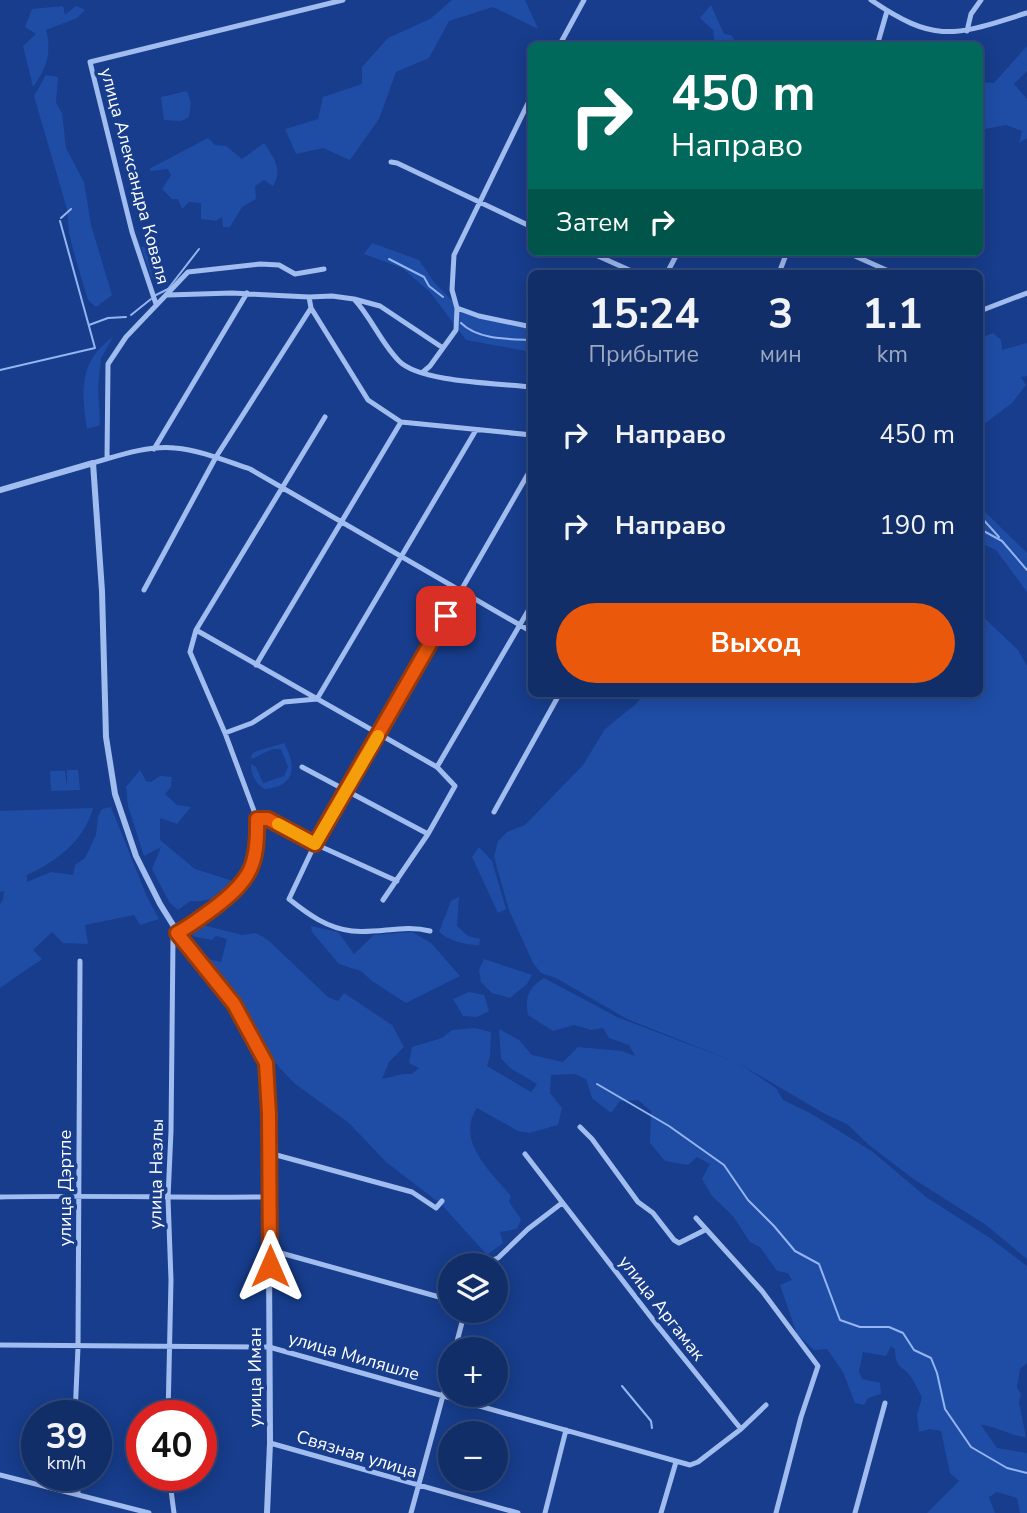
<!DOCTYPE html>
<html lang="ru">
<meta charset="utf-8">
<style>
body{margin:0;font-family:"Nunito Sans",sans-serif;background:#1e3a71;color:#f1f3f6;height:100vh;display:flex;flex-direction:column;font-size:26px;white-space:nowrap}
*{box-sizing:border-box;margin:0}
p{font-size:23px;color:#9ca8c0}
.icon{flex:none;width:38px;height:38px;fill:none;stroke:currentColor;stroke-width:2;stroke-linecap:round;stroke-linejoin:round}
.map{position:relative;flex:1;overflow:hidden}
.details{position:absolute;left:528px;top:270px;width:455px;height:427px;display:flex;flex-direction:column;background:#112e69;border-radius:10px;box-shadow:0 4px 18px #0003,0 0 0 2px #304a7d}
.details>*{flex:none}
.hud{position:absolute;left:528px;top:42px;width:455px;height:214px;border-radius:10px;box-shadow:0 4px 18px #0003,0 0 0 2px #304a7d;background:#00695c;color:#fff;overflow:hidden}
.fabs{position:absolute;left:438px;top:1253px;display:grid;gap:14px}
.fabs a{display:grid;place-items:center;width:70px;height:70px;border-radius:50%;background:#112e69;box-shadow:0 4px 18px #0003,0 0 0 2px #304a7d;font-size:35px}
.speed{position:absolute;left:21px;top:1400px;display:flex;gap:14px;font-size:35px;font-weight:700;text-align:center}
.speed>*{display:grid;place-content:center;width:91px;height:91px;border-radius:50%;background:#112e69;box-shadow:0 4px 18px #0003,0 0 0 2px #304a7d;line-height:1}
.speed small{font-size:18px;font-weight:400}
.speed .limit{border:10px solid #d22;background:#fff;color:#111}
.pin{position:absolute;display:grid;place-items:center;width:60px;height:60px;color:#fff;margin:-30px;border-radius:14px;box-shadow:0 4px 10px #0006}
.me{position:absolute;width:77px;margin:-38px;rotate:0deg;stroke-linejoin:round;filter:drop-shadow(0 0 5px #0008)}
.turn{display:flex;align-items:center;gap:24px;height:147px;padding:0 28px;font-size:32px}
.turn .icon{width:91px;height:91px;stroke-width:2.5}
.turn b{display:block;font-size:49px;line-height:60px}
.then{display:flex;align-items:center;height:66px;padding:0 28px;background:#0003;gap:14px;font-size:26px}
.eta{display:flex;justify-content:space-evenly;align-items:center;height:119px;text-align:center}
.eta b{font-size:42px;font-weight:700;line-height:49px}
.action{display:flex;gap:14px;margin-top:auto;padding:14px 28px}
.action a{flex:1;height:80px;border-radius:42px;background:#ea580c;color:#fff;font-size:28px;font-weight:700;line-height:80px;text-align:center}
ul{padding:0;list-style:none}
li{display:flex;align-items:center;gap:21px;height:91px;padding:0 28px}
li div{flex:1}
li b{display:block;font-size:26px}
li em{font-style:normal}
.map>svg:first-child{display:block}
.green{fill:#1f4da6}
.lines{fill:none;stroke-linecap:round;stroke-linejoin:round}
.stream{stroke:#94b5f2;stroke-width:2}
.minor{stroke:#a1bcef;stroke-width:5}
.tertiary{stroke:#a1bcef;stroke-width:6}
.route-casing{stroke:#983908;stroke-width:18}
.route{stroke:#ea580c;stroke-width:12}
.slow{stroke:#f59e0b;stroke-width:12}
.labels{text-anchor:middle;stroke-width:7;stroke-linejoin:round;paint-order:stroke}
.street-label{font-size:18px;fill:#fff;stroke:#173d8c}
</style>
<div class="map">
<svg width="1027" height="1513" viewBox="0 0 1027 1513">
<rect width="100%" height="100%" fill="#173d8c"/>
<!-- green -->
<path class="green" d="M 452,0 L 525,0 L 538,29 L 493,7 L 449,21 L 429,58 L 396,72 L 379,119 L 350,160 L 323,148 L 296,154 L 285,129 L 318,119 L 323,97 L 362,84 L 362,67 L 388,38 L 430,19 Z
M 711,5 L 724,34 L 731,35 L 738,45 L 715,45 L 713,30 L 700,18 Z
M 63,6 L 65,15 L 76,6 L 85,10 L 77,18 L 46,30 C 52,50 47,69 33,87 L 23,46 L 36,34 L 25,27 L 32,9 Z
M 1027,46 L 1027,71 L 1014,84 L 1027,99 L 1027,138 L 1019,143 L 1022,131 L 1006,125 L 980,130 L 980,82 L 994,83 Z
M 46,75 L 58,77 L 56,103 L 62,113 L 66,148 L 84,182 L 91,225 L 112,295 L 96,307 L 88,300 L 75,257 L 69,233 L 67,209 L 34,96 Z
M 187,91 L 191,103 L 189,117 L 181,121 L 164,120 L 161,97 Z
M 208,138 L 215,145 L 226,146 L 242,159 L 264,143 C 274,158 283,169 273,186 L 264,180 L 255,186 L 256,199 L 242,207 L 230,227 L 223,227 L 222,217 L 216,221 L 201,219 L 201,203 L 189,202 L 182,209 L 178,199 L 172,199 L 162,189 L 171,175 L 168,169 L 151,171 L 149,169 Z
M 372,243 L 419,260 L 434,282 L 464,313 L 532,327 L 532,352 L 466,340 L 430,292 L 402,268 L 364,254 Z
M 159,245 L 168,282 L 152,278 L 141,247 Z
M 993,333 L 1001,340 L 1002,350 L 1027,343 L 1027,376 L 1021,377 L 1026,385 L 1012,403 L 980,427 L 980,338 Z
M 113,337 L 101,358 L 98,388 L 100,425 L 87,429 C 81,391 79,361 113,337 Z
M 980,507 L 1027,553 L 1027,592 L 996,550 L 980,543 Z
M 980,614 L 1018,650 L 1027,666 L 1027,1259 L 986,1225 L 912,1178 L 869,1145 L 847,1124 L 825,1114 L 738,1063 L 776,1088 L 783,1100 L 810,1113 L 873,1152 L 926,1197 L 990,1238 L 1027,1266 L 1027,1363 L 1020,1369 L 1017,1388 L 1021,1394 L 1019,1403 L 1026,1437 C 1009,1436 997,1426 981,1425 L 997,1448 L 1027,1453 L 1027,1513 L 1020,1513 L 1017,1498 L 997,1492 L 989,1497 L 995,1513 L 927,1513 L 959,1481 L 950,1473 L 941,1431 L 930,1429 L 919,1432 L 917,1415 L 922,1397 C 918,1391 915,1383 911,1377 C 902,1365 895,1368 895,1349 L 891,1346 L 886,1356 L 863,1352 L 859,1371 L 862,1379 L 880,1383 L 881,1394 L 868,1398 L 864,1405 L 855,1403 L 843,1372 L 827,1349 L 814,1350 L 797,1334 L 780,1285 L 792,1280 L 788,1273 L 777,1271 L 760,1247 L 750,1242 L 733,1216 L 712,1196 L 702,1179 L 710,1164 L 697,1157 L 688,1165 L 665,1161 L 650,1143 L 651,1111 L 638,1100 L 620,1101 L 611,1113 L 592,1098 L 586,1079 L 575,1074 L 551,1075 L 550,1093 L 562,1108 L 558,1125 L 529,1133 L 518,1131 L 477,1108 C 455,1141 491,1172 511,1196 L 509,1202 L 521,1219 L 517,1229 L 500,1232 L 503,1243 L 487,1255 L 442,1205 L 386,1162 L 349,1123 L 294,1083 L 266,1053 L 245,1010 L 204,958 L 221,962 L 227,939 L 216,936 L 212,940 L 192,936 L 199,924 L 242,935 L 256,933 L 268,940 L 328,997 L 338,1001 L 344,993 L 392,1025 L 404,1047 L 389,1062 L 382,1079 L 403,1074 L 412,1074 L 419,1068 L 409,1063 L 412,1047 L 442,1038 L 452,1030 L 475,1028 L 491,1032 L 490,1056 L 487,1066 L 531,1092 L 537,1084 L 510,1068 L 501,1058 L 499,1029 L 519,1040 L 532,1055 L 563,1062 L 578,1047 L 622,1051 L 635,1056 L 629,1045 L 609,1038 L 603,1028 L 591,1030 L 574,1025 L 553,1031 L 528,1015 C 525,997 528,988 544,978 L 617,1017 L 738,1063 L 627,1019 L 556,978 L 541,973 L 533,963 L 509,910 L 494,857 L 498,841 L 507,832 L 525,825 L 583,765 L 605,729 L 636,704 L 645,693 L 980,693 Z
M 284,743 C 297,766 296,787 264,789 C 256,784 250,773 251,764 L 256,767 L 263,783 L 284,776 L 288,767 L 281,749 L 272,749 L 252,759 L 251,756 L 254,752 Z
M 67,770 L 78,770 L 80,790 L 51,791 L 50,771 L 65,771 L 67,787 Z
M 140,770 L 146,781 L 151,782 L 160,776 L 172,777 L 171,787 L 165,794 L 177,805 L 191,807 L 177,824 L 160,818 L 160,840 L 195,869 L 233,881 L 237,884 C 226,896 205,903 190,901 L 178,910 L 169,902 L 152,869 L 161,847 L 144,856 L 128,806 L 126,787 Z
M 111,807 L 147,897 L 159,919 L 140,925 L 134,915 L 85,925 L 88,944 L 63,943 L 52,932 L 33,950 L 42,959 L 0,988 L 0,904 L 3,900 L 4,891 L 0,892 L 0,811 L 93,808 C 84,841 57,861 27,875 L 27,882 L 51,872 L 73,875 L 75,865 L 85,858 L 96,835 L 98,817 L 102,809 Z
M 479,847 L 492,861 L 506,909 L 498,913 L 472,857 Z
M 459,897 L 457,926 L 468,936 L 480,939 L 479,945 C 466,945 449,941 439,932 L 451,901 Z
M 311,926 L 338,932 L 354,954 L 374,935 L 412,932 L 431,943 L 460,976 L 406,1003 L 372,981 L 361,971 L 339,964 L 312,932 Z
M 484,959 L 532,975 L 527,984 L 510,998 L 492,993 L 481,982 L 479,970 Z
M 469,992 L 484,995 L 489,1011 L 477,1017 L 463,1016 L 453,999 Z"/>
<g class="lines">
<!-- stream -->
<path class="stream" d="M 61,218 L 71,209
M 389,259 L 424,277 L 429,286 L 443,297
M 156,295 L 168,289 L 199,249
M 131,315 L 151,299
M 461,323 C 478,340 509,339 532,340
M 89,325 L 108,318 L 126,317
M 0,370 L 95,348 L 60,221
M 980,516 L 999,537
M 980,529 L 1002,541 L 1027,570
M 597,1084 L 669,1126 L 724,1165 L 748,1200 L 774,1226 L 795,1251 L 819,1264 L 840,1320 L 860,1327 L 889,1327 L 903,1333 L 914,1350 L 931,1358 L 937,1373 L 945,1409 L 971,1447 L 1007,1468 L 1027,1473
M 622,1386 L 651,1421 L 652,1428"/>
<!-- minor -->
<path class="minor" d="M 871,0 C 937,45 955,35 1027,13
M 967,31 L 971,14 L 981,0
M 559,46 L 584,0
M 877,46 L 887,11
M 391,162 L 397,163 L 532,227
M 589,252 L 636,273
M 846,252 L 893,273
M 667,273 L 678,252
M 779,273 L 787,252
M 168,295 L 232,293 L 309,297 L 332,296 L 354,299 C 371,317 381,343 399,361 C 421,383 499,383 532,387
M 354,299 L 380,306 L 443,348
M 156,304 L 132,232 L 90,62 L 343,0
M 457,308 L 479,316 L 532,327
M 980,311 L 1027,293
M 423,372 L 430,366 L 456,330 L 457,308 L 452,290 L 454,255 L 532,95
M 401,422 L 532,435
M 154,449 L 247,293
M 107,459 L 108,364 L 126,337 L 188,272 L 260,264 L 279,265 L 295,274 L 324,269
M 93,463 C 117,456 149,445 175,448 C 200,450 226,461 250,469 L 532,632
M 144,590 L 216,457 L 311,308
M 196,630 L 437,767 L 455,786 L 428,834 L 383,900
M 256,665 L 401,422 L 368,400 L 311,308 L 309,297
M 225,733 L 252,723 L 284,702 L 317,699 L 476,430
M 302,767 L 428,834
M 437,767 L 532,604
M 494,812 L 560,693
M 257,819 L 268,819 L 315,844 L 397,881
M 430,931 C 404,924 379,934 352,931 C 327,928 309,915 289,899 L 315,844 L 532,467
M 580,1127 L 592,1139 L 638,1202 L 653,1213 L 674,1240 L 679,1243 L 705,1230
M 269,1153 L 412,1192 L 436,1208 L 442,1201
M 525,1154 L 657,1325 L 741,1429
M 0,1197 C 90,1195 179,1198 269,1197
M 696,1218 L 762,1291 L 818,1366 L 801,1417 L 776,1513
M 270,1250 L 450,1300
M 479,1265 L 498,1258 L 528,1229 L 562,1203
M 0,1345 L 269,1347 L 690,1465 L 698,1462 L 741,1429 L 766,1405
M 455,1349 L 465,1311
M 75,1416 L 78,1347 L 80,961
M 168,1416 L 171,1280 L 168,1198 L 171,1131 L 173,939 L 177,933 L 239,888 L 249,873 L 257,845 L 257,819 L 225,733 L 190,652 L 196,630 L 325,417
M 270,1443 L 518,1513
M 0,1475 L 149,1513
M 77,1475 L 78,1494
M 169,1475 L 174,1513
M 411,1513 L 450,1370
M 545,1513 L 566,1430
M 661,1513 L 676,1462
M 855,1513 L 885,1403"/>
<!-- tertiary -->
<path class="tertiary" d="M 0,490 L 93,463 L 102,591 L 106,737 L 115,794 L 136,856 L 160,904 L 188,949 L 234,1004 L 257,1044 L 268,1074 L 270,1443 L 267,1513"/>
</g>
<g class="lines">
<defs>
<path id="route" d="M 270,1266 L 269,1114 L 266,1063 L 234,1004 L 177,933 C 190,926 202,917 214,908 C 251,880 258,865 257,819 L 268,819 L 315,844 L 446,616"/>
</defs>
<!-- route casing -->
<use href="#route" class="route-casing"/>
<!-- route -->
<use href="#route" class="route"/>
<!-- slow -->
<path class="slow" d="M 278,824 L 315,844 L 378,736"/>
</g>
<g class="labels">
<!-- street labels -->
<g class="street-label">
<text transform="translate(135 176) rotate(75)" y="6">улица Александра Коваля</text>
<text transform="translate(156 1174) rotate(-89)" y="6">улица Назлы</text>
<text transform="translate(65 1188) rotate(-90)" y="6">улица Дэртле</text>
<text transform="translate(662 1308) rotate(52)" y="6">улица Аргамак</text>
<text transform="translate(354 1356) rotate(16)" y="6">улица Миляшле</text>
<text transform="translate(255 1377) rotate(-90)" y="6">улица Иман</text>
<text transform="translate(357 1454) rotate(17)" y="6">Связная улица</text>
</g>
</g>
</svg>
<div class="fabs">
<a><svg class="icon" aria-label="layers" viewBox="0 0 24 24"><path d="M12 4l9 5-9 5-9-5zM3 14l9 5 9-5"/></svg></a>
<a>+</a>
<a>−</a>
</div>
<div class="speed"><div>39<small>km/h</small></div><div class="limit">40</div></div>
<div class="pin" style="left:446px;top:616px;background:#d93025"><svg class="icon" aria-label="arrive" viewBox="0 0 24 24"><path d="M6 21V4h12l-3 4 3 4H6"/></svg></div>
<svg class="me" style="left:270px;top:1266px" viewBox="-20 -20 40 40"><path d="M0-17L14 15 0 8-14 15z" fill="#ea580c" stroke="#fff" stroke-width="4"/></svg>
<div class="hud">
<div class="turn"><svg class="icon" aria-label="right" viewBox="0 0 24 24"><path d="M7 20v-9h11M14 6l5 5-5 5"/></svg><div><b>450 m</b>Направо</div></div>
<div class="then">Затем<svg class="icon" aria-label="right" viewBox="0 0 24 24"><path d="M7 20v-9h11M14 6l5 5-5 5"/></svg></div>
</div>
<section class="details">
<div class="eta">
<div><b>15:24</b><p>Прибытие</p></div>
<div><b>3</b><p>мин</p></div>
<div><b>1.1</b><p>km</p></div>
</div>
<ul>
<li><svg class="icon" aria-label="right" viewBox="0 0 24 24"><path d="M7 20v-9h11M14 6l5 5-5 5"/></svg><div><b>Направо</b></div><em>450 m</em></li>
<li><svg class="icon" aria-label="right" viewBox="0 0 24 24"><path d="M7 20v-9h11M14 6l5 5-5 5"/></svg><div><b>Направо</b></div><em>190 m</em></li>
</ul>
<div class="action"><a>Выход</a></div>
</section>
</div>
